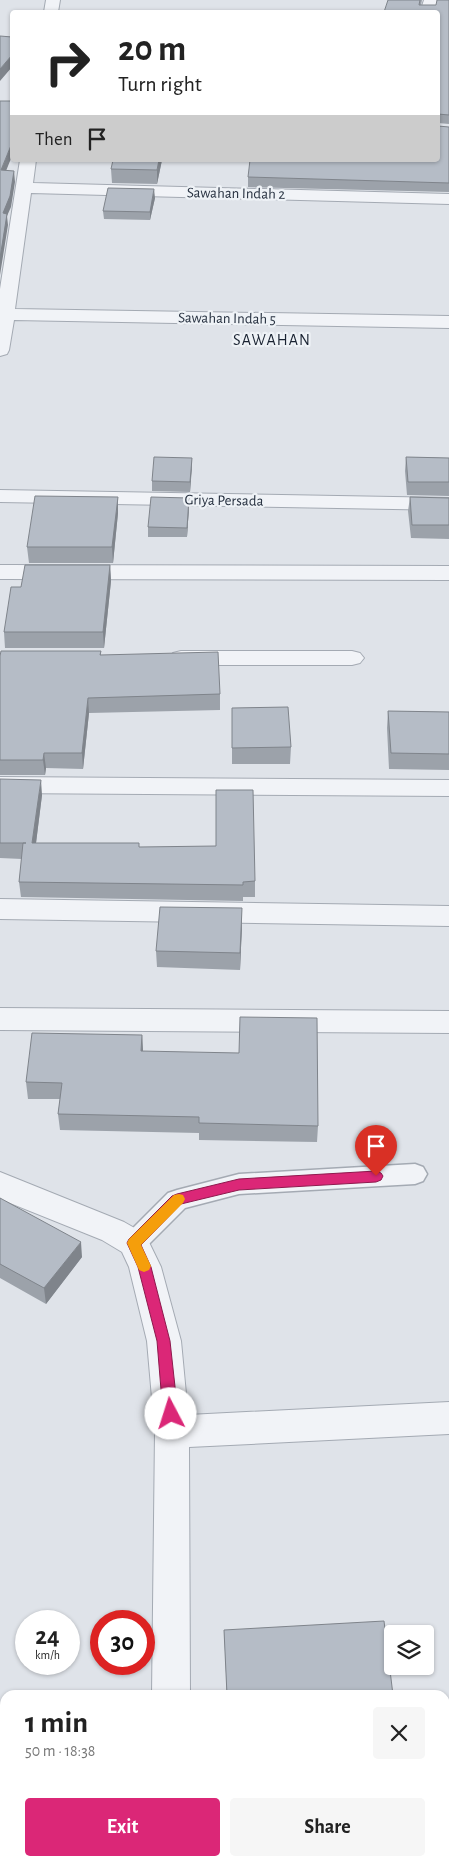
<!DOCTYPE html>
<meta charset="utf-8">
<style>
body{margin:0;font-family:"Alegreya Sans",sans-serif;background:#f6f6f6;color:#222;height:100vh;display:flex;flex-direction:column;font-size:19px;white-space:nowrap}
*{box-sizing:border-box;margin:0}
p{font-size:16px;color:#767676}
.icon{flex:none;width:28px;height:28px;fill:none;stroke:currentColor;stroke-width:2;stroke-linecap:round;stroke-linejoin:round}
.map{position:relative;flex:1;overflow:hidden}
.details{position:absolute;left:0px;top:1690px;width:450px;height:176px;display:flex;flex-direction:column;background:#fff;border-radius:15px 15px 0 0;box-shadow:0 1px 4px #0004}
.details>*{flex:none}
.banner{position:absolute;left:10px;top:10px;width:430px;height:152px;border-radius:5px;box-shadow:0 1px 4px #0004;background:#fff;color:#222;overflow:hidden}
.fabs{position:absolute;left:384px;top:1625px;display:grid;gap:10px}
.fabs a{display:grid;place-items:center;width:50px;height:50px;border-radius:5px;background:#fff;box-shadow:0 1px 4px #0004;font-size:25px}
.speed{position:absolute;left:15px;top:1610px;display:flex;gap:10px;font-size:25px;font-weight:700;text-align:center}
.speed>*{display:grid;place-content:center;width:65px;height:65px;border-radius:50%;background:#fff;box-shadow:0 1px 4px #0004;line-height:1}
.speed small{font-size:12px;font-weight:400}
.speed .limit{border:8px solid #d22;background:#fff;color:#111}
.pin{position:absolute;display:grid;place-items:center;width:42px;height:42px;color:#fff;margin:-51px -21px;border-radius:50% 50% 50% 0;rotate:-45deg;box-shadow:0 0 5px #0007}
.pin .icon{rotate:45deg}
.me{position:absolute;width:55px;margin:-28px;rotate:355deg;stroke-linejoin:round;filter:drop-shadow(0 0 4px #0008)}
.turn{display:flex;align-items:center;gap:18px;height:105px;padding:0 25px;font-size:22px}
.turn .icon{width:65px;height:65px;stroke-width:2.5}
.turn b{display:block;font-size:35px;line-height:42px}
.then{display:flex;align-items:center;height:48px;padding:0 25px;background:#0003;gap:10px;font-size:19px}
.round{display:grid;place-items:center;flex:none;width:52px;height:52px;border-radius:5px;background:#f6f6f6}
.summary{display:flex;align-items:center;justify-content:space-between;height:85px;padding:0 25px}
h1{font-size:30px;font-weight:600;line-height:38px}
.action{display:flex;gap:10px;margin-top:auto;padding:10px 25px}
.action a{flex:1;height:58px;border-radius:5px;background:#db2777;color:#fff;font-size:20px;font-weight:600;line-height:58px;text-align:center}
.action a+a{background:#f6f6f6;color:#222}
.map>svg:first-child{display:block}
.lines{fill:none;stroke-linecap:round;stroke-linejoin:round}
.service-casing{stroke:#a4aab3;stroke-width:3}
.minor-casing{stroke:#a4aab3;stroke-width:2}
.service{fill:#f1f3f7;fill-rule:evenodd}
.minor{fill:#f1f3f7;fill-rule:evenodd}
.wall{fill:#9ca2aa}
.shaded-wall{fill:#7f848b}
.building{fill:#b5bcc6;stroke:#7f848b}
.route{fill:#db2777;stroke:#8e194d}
.slow{fill:#f59e0b}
.labels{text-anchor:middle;stroke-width:4.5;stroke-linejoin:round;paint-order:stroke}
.far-street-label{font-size:15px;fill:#273140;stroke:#eef2f6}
.far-quarter-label{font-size:16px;letter-spacing:1px;fill:#192231;stroke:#eef2f6}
</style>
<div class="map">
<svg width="449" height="1866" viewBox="0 0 449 1866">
<rect width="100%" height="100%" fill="#dfe3e9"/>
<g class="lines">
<defs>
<path id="service" d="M 415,1164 L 423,1167 L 427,1174 L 423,1181 L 415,1184 L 239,1194 L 185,1208 L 143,1250 L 134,1253 L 125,1250 L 122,1243 L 125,1236 L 168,1193 L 177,1190 L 239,1174 Z"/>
<path id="minor" d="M 46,0 L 60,0 L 58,12 L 44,12 Z
M 424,0 L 438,0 L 434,12 L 420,12 Z
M 20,160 L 36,160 L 33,183 L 449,194 L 449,204 L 31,193 L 15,309 L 449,316 L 449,328 L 14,320 L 9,350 L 7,354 L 0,356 L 0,289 Z
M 0,490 L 449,498 L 449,510 L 0,502 Z
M 0,565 L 449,566 L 449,580 L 0,579 Z
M 181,651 L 352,651 L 360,653 L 364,658 L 360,663 L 352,665 L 181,665 L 173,663 L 169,658 L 173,653 Z
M 0,777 L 449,780 L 449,796 L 0,793 Z
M 0,899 L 449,906 L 449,926 L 0,919 Z
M 0,1008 L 449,1011 L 449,1033 L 0,1030 Z
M 0,1172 L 124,1222 L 145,1234 L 161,1267 L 181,1341 L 188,1415 L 449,1402 L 449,1434 L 189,1447 L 190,1695 L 152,1695 L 155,1432 L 147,1341 L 129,1267 L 122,1252 L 102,1240 L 0,1199 Z
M 445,1722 L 449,1722 L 449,1762 L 445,1762 Z
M 157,1861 L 198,1861 L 199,1866 L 157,1866 Z"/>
</defs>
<!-- service casing -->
<use href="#service" class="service-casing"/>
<!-- minor casing -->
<use href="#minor" class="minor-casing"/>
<!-- service -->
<use href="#service" class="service"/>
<!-- minor -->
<use href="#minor" class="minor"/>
</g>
<!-- wall -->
<path class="wall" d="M 388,0 L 422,0 L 421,5 L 436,5 L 449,0 L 449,124 L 438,123 Z
M 449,127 L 449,192 L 248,187 L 248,177 Z
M 162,160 L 157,184 L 112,183 L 111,169 Z
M 155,198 L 150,220 L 104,219 L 103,211 Z
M 406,457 L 449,458 L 449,496 L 407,495 L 405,471 Z
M 192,458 L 190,492 L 152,491 L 152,481 Z
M 118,497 L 118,513 L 113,563 L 29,563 L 27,547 Z
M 410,497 L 449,498 L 449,539 L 411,538 L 408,511 Z
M 189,507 L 187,537 L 148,537 L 148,527 Z
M 110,565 L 111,581 L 104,648 L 5,648 L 4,632 L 21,587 Z
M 101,651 L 101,655 L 220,694 L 220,710 L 89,713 L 83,769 L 46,768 L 45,775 L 0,775 L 0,656 Z
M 232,708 L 291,747 L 290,764 L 232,764 Z
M 388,711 L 449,712 L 449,770 L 389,769 L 387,728 Z
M 0,779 L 42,795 L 36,843 L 140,847 L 255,881 L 255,897 L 243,897 L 243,901 L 21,897 L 19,882 L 22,859 L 0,858 Z
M 242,925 L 240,970 L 157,967 L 156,951 Z
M 142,1035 L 143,1051 L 318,1126 L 317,1142 L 199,1140 L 199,1133 L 60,1130 L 58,1114 L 60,1099 L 28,1099 L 26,1082 Z
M 0,1198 L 82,1257 L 46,1304 L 0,1278 Z
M 224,1630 L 393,1695 L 227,1695 Z"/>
<!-- shaded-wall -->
<path class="shaded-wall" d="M 12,55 L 12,67 L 0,81 L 0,69 Z
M 12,143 L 12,156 L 2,181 L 1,170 Z
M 159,160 L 162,160 L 157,184 L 157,170 Z
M 14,171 L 15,182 L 11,207 L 7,216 L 8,225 L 0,275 L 0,258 L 3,213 Z
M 154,189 L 155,198 L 150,220 L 150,212 Z
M 192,458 L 192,467 L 190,492 L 190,482 Z
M 118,497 L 118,513 L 113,563 L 112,547 Z
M 189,498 L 189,507 L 187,537 L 187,528 Z
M 110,565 L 111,581 L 104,648 L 103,632 Z
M 88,698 L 89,713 L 83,769 L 82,753 Z
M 44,753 L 46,768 L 45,775 L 43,760 Z
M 41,780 L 42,795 L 34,859 L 32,843 Z
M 242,908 L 242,925 L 240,970 L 240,953 Z
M 142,1035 L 143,1051 L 141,1051 Z
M 81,1242 L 82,1257 L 46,1304 L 44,1288 Z
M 115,1861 L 117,1861 L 117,1866 L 115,1866 Z"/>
<!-- building -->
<path class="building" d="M 388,0 L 420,0 L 419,5 L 436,5 L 437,0 L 449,0 L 449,115 L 438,114 L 438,12 L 384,12 Z
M 0,36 L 12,37 L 12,55 L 0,69 Z
M 0,101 L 12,101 L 12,143 L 1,170 L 14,171 L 10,196 L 3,213 L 7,214 L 0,258 Z
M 438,126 L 449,127 L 449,183 L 248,177 L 250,160 L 438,160 Z
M 113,160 L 159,160 L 157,170 L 111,169 Z
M 108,188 L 154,189 L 150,212 L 103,211 Z
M 154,457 L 192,458 L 190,482 L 152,481 Z
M 406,457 L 449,458 L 449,482 L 408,482 Z
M 35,496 L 118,497 L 112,547 L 27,547 Z
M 151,497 L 189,498 L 187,528 L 148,527 Z
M 410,497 L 449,498 L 449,525 L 412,525 Z
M 25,565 L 110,565 L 103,632 L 4,632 L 11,587 L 21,587 Z
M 1,651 L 101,651 L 100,655 L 218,652 L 220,694 L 88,698 L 82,753 L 44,753 L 43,760 L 0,760 L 0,656 Z
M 288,707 L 291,747 L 232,748 L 232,708 Z
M 388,711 L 449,712 L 449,754 L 391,753 Z
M 0,779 L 41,780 L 32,843 L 139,843 L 139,847 L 216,846 L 216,790 L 253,790 L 255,881 L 243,882 L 243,885 L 19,882 L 23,843 L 26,843 L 0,843 Z
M 160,907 L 242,908 L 240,953 L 156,951 Z
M 240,1017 L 317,1018 L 318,1126 L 199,1123 L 199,1117 L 58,1114 L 62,1083 L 26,1082 L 32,1033 L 142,1035 L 141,1051 L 239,1053 Z
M 0,1198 L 81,1242 L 44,1288 L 0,1264 Z
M 384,1621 L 393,1695 L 227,1695 L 224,1630 Z
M 0,1806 L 5,1806 L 5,1861 L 115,1861 L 115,1866 L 0,1866 Z
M 265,1861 L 382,1861 L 382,1866 L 265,1866 Z"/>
<!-- route -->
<path class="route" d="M 376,1171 L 381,1173 L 383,1176 L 381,1180 L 376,1182 L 239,1190 L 181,1204 L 141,1245 L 151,1267 L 170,1341 L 178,1414 L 176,1418 L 171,1420 L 166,1418 L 163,1414 L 157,1341 L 138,1267 L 127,1243 L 129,1239 L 172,1196 L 177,1194 L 239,1179 Z"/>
<!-- slow -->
<path class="slow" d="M 179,1194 L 183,1195 L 185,1199 L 183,1203 L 141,1245 L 151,1266 L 149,1270 L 144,1272 L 139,1270 L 127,1243 L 129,1239 L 174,1195 Z"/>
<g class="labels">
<!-- far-street labels -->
<g class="far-street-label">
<text transform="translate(236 193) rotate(1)" y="5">Sawahan Indah 2</text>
<text transform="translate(227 318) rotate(1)" y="5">Sawahan Indah 5</text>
<text transform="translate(224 500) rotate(1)" y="5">Griya Persada</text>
</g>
<!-- far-quarter labels -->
<g class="far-quarter-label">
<text x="272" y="345">SAWAHAN</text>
</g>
</g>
</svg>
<div class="fabs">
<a><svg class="icon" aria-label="layers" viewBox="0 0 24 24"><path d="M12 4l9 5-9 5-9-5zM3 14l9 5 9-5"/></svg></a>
</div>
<div class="speed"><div>24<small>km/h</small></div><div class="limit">30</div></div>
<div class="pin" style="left:376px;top:1176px;background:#d93025"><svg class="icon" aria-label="arrive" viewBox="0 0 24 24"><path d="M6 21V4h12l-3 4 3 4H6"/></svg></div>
<svg class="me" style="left:171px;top:1414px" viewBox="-20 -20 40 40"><circle r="19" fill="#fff"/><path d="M0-13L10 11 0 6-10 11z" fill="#db2777"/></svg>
<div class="banner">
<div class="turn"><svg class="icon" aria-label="right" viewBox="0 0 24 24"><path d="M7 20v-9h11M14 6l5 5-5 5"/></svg><div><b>20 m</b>Turn right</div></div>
<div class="then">Then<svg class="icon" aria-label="arrive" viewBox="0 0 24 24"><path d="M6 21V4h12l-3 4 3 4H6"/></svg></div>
</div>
<section class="details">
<div class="summary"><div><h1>1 min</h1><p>50 m · 18:38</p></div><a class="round"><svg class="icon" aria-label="close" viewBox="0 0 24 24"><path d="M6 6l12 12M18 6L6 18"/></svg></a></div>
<div class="action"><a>Exit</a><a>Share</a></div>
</section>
</div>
